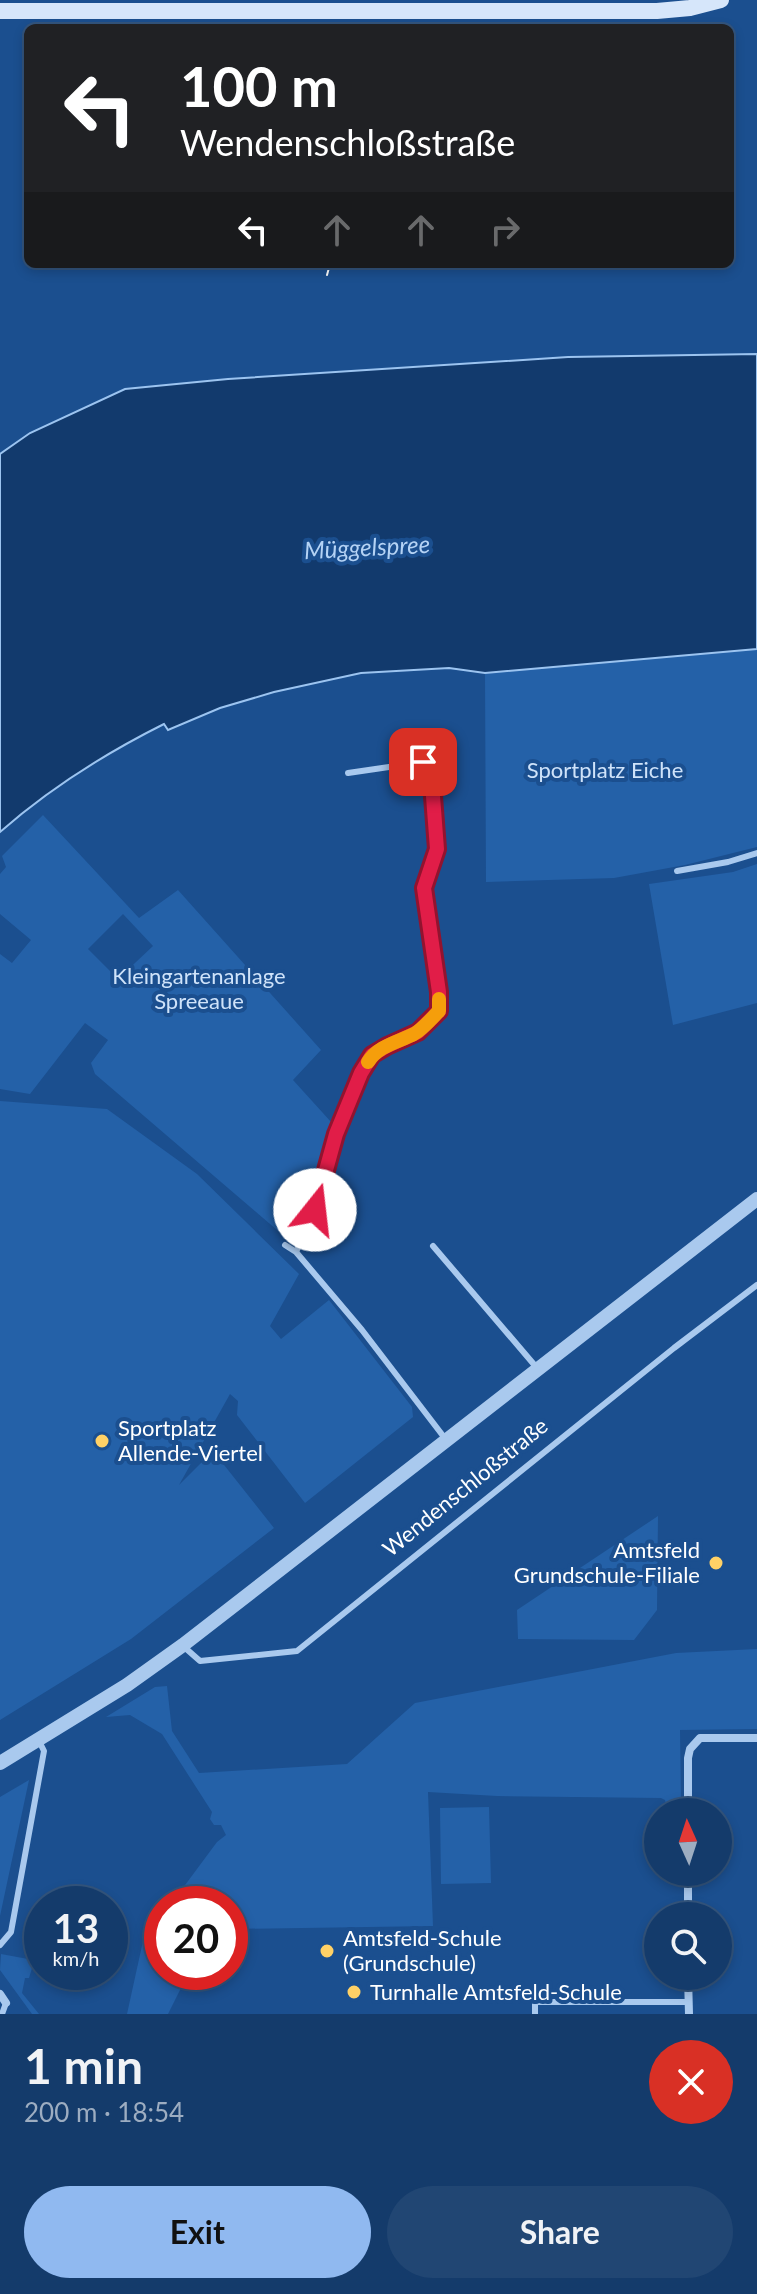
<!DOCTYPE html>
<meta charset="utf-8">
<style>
body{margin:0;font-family:Lato,sans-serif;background:#214673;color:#f1f3f6;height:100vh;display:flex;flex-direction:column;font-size:30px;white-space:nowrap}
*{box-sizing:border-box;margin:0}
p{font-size:26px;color:#9dadc1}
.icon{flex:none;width:44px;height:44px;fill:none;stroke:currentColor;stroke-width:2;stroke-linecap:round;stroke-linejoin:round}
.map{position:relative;height:2014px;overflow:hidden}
.drawer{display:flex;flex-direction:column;background:#143b6b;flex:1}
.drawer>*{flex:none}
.top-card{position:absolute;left:24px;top:24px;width:710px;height:244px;border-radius:12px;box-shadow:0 4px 12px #0003,0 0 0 2px #33557e;background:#202124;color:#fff;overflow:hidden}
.needle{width:52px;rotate:357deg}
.tools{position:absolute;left:644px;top:1798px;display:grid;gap:16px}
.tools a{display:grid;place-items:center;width:88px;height:88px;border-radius:50%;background:#143b6b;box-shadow:0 4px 12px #0003,0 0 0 2px #33557e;font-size:40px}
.speed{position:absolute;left:24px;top:1886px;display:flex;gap:16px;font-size:40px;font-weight:700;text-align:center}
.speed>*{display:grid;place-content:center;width:104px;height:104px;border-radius:50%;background:#143b6b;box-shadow:0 4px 12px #0003,0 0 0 2px #33557e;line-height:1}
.speed small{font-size:20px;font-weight:400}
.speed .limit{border:12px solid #d22;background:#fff;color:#111}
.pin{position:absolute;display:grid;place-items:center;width:68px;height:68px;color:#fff;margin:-34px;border-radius:16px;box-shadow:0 4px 12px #0006}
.me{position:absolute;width:88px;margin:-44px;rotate:16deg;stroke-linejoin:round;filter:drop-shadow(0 0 6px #0008)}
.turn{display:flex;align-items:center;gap:28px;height:168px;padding:0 24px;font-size:36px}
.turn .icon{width:104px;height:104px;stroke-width:2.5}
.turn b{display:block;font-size:56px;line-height:68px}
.lanes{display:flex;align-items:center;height:76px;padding:0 24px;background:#0003;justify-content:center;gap:40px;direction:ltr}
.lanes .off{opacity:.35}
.round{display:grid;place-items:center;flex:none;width:84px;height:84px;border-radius:42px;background:#214673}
.summary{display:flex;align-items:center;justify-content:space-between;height:136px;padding:0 24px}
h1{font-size:48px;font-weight:700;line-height:60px}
.action{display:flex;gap:16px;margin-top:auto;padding:16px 24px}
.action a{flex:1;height:92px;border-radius:48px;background:#90b9f0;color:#111;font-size:32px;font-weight:700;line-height:92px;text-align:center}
.action a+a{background:#214673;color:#f1f3f6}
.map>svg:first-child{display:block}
.green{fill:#2461a8;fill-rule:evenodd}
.water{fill:#123a6d;stroke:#9cc4f0;stroke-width:2}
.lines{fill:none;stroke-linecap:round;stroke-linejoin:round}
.service{stroke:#a9c9ee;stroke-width:6}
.minor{stroke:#a9c9ee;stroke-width:8}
.tertiary{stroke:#a9c9ee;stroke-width:14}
.secondary{stroke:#d6e6fa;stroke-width:16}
.tram{stroke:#fff;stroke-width:2}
.route-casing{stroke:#92132f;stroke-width:20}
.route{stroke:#e11d48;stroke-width:14}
.slow{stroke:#f59e0b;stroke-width:14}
.poi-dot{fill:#ffd166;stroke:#1b4f8f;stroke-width:3}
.labels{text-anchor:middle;stroke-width:8;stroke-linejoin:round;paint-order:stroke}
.park-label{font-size:22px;fill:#cfe3fa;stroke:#1b4f8f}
.poi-label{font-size:22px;fill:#fff;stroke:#1b4f8f;text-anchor:start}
.street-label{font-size:22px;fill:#fff;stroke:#1b4f8f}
.water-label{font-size:24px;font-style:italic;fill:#b5d3f5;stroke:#1b4f8f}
</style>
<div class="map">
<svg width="757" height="2014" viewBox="0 0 757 2014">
<rect width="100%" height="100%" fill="#1b4f8f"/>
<!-- green -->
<path class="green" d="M 757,649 L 757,847 L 685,865 L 614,878 L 486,882 L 485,673 Z
M 43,815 L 139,918 L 178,890 L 321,1050 L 293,1080 L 332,1123 L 314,1176 L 316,1179 L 294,1232 L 284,1236 L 95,1074 L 91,1063 L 108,1040 L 85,1023 L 30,1094 L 0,1089 L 0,954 L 12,963 L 31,940 L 0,914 L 0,874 L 6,867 L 2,856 ZM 123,914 L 153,946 L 118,979 L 88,949 Z
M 757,864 L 757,1003 L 673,1025 L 649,884 L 733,872 Z
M 0,1101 L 107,1109 L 197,1174 L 299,1274 L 270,1326 L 281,1339 L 329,1300 L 412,1407 L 413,1417 L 305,1503 L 237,1415 L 238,1401 L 230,1394 L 179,1485 L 213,1451 L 274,1528 L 131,1639 L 0,1720 Z
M 658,1516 L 657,1610 L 634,1640 L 518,1639 L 517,1610 Z
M 757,1649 L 757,1729 L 680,1730 L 681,1802 L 681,1807 L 676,1812 L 671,1812 L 667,1809 L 665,1800 L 661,1798 L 497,1796 L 428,1792 L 433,1926 L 230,1929 L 230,1904 L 171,1904 L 217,1842 L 226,1835 L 221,1825 L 214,1825 L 210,1819 L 212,1812 L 162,1734 L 130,1715 L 106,1717 L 155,1687 L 167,1686 L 172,1731 L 199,1773 L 347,1764 L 415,1703 L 676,1653 Z
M 29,1780 L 0,1916 L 0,1797 Z
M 489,1807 L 491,1883 L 441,1884 L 440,1808 Z
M 162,1916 L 162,1972 L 189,1972 L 168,2014 L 127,2014 L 143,1941 Z
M 1,1954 L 28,1959 L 33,1965 L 29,1978 L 25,1978 L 22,1993 L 39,2014 L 32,2014 L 0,1970 Z"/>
<!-- water -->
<path class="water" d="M 757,354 L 757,649 L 485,673 L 449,668 L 361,673 L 274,692 L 220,708 L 168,730 L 164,724 C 106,753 49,789 0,832 L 0,454 L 30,433 L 125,389 L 228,379 L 568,357 Z"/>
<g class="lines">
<!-- service -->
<path class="service" d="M 677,871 L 728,862 L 757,853
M 285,1245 L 296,1252 L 362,1330 L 447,1441
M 433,1246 L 537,1368
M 296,1252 L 315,1210 L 336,1134 L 361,1073 L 372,1055 L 387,1046 L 418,1032 L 439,1011 L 439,992 L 424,888 L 437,849 L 431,770 L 428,764 L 423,762 L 348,773
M 183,1646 L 200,1661 L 297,1651 L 674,1348 L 757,1285
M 0,1945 L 11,1932 L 44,1751 L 39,1741
M 2,2014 L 6,2003
M 535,2014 L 535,2002 L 689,2002"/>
<!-- minor -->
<path class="minor" d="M 688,1812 L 688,1758 L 690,1749 L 700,1738 L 757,1738
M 688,1872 L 688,1916
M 688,1976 L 689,2014
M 0,1994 L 6,2003"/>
<!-- tertiary -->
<path class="tertiary" d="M 0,1763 L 127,1685 L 183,1645 L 757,1199"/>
<!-- secondary -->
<path class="secondary" d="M 0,11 L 657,11 L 690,8 L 721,0"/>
<!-- tram -->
<path class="tram" d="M 327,275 L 330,264"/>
</g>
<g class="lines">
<defs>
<path id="route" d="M 315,1210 L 336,1134 L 361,1073 L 372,1055 L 387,1046 L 418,1032 L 439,1011 L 439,992 L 424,888 L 437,849 L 431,770 L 428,764 L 423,762"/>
</defs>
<!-- route casing -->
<use href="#route" class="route-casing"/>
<!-- route -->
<use href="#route" class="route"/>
<!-- slow -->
<path class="slow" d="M 368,1062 C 378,1046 398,1042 414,1034 C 423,1029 431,1019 439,1011 L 439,999"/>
</g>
<!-- markers -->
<g class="poi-dot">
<circle cx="102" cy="1441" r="8"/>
<circle cx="716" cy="1563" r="8"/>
<circle cx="327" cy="1951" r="8"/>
<circle cx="354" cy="1992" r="8"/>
</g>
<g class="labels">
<!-- park labels -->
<g class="park-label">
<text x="605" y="778">Sportplatz Eiche</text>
<text x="199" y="984">Kleingartenanlage<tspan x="199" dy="25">Spreeaue</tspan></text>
</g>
<!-- poi labels -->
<g class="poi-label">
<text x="118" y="1436">Sportplatz<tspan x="118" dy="25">Allende-Viertel</tspan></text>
<text x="700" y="1558" text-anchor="end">Amtsfeld<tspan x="700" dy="25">Grundschule-Filiale</tspan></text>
<text x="343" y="1946">Amtsfeld-Schule<tspan x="343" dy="25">(Grundschule)</tspan></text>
<text x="370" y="2000">Turnhalle Amtsfeld-Schule</text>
</g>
<!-- street labels -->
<g class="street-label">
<text transform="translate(465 1487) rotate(-39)" y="8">Wendenschloßstraße</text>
</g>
<!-- water labels -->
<g class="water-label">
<text transform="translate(367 548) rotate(-3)" y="8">Müggelspree</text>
</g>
</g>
</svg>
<div class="tools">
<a><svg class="needle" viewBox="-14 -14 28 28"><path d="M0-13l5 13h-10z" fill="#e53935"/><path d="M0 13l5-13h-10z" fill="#9dadc1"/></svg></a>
<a><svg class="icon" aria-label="search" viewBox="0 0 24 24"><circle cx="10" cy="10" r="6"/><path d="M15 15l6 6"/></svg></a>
</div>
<div class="speed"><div>13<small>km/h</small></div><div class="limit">20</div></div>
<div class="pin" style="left:423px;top:762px;background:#d93025"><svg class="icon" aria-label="arrive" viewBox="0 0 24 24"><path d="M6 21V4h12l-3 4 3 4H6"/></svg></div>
<svg class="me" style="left:315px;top:1210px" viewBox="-20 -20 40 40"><circle r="19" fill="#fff"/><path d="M0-13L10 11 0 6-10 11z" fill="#e11d48"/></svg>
<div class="top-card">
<div class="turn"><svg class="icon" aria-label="left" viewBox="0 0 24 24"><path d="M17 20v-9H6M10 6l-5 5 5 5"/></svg><div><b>100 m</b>Wendenschloßstraße</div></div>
<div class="lanes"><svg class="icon" aria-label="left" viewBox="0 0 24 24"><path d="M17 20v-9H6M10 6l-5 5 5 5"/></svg><svg class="icon off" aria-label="ahead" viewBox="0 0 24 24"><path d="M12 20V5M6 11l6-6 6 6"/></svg><svg class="icon off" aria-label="ahead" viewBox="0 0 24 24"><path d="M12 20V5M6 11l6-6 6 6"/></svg><svg class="icon off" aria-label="right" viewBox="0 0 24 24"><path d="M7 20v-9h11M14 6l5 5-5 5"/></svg></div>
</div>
</div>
<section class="drawer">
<div class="summary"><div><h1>1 min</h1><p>200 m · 18:54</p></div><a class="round" style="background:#d93025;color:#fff"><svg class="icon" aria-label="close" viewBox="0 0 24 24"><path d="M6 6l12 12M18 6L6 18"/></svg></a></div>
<div class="action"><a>Exit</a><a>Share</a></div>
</section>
